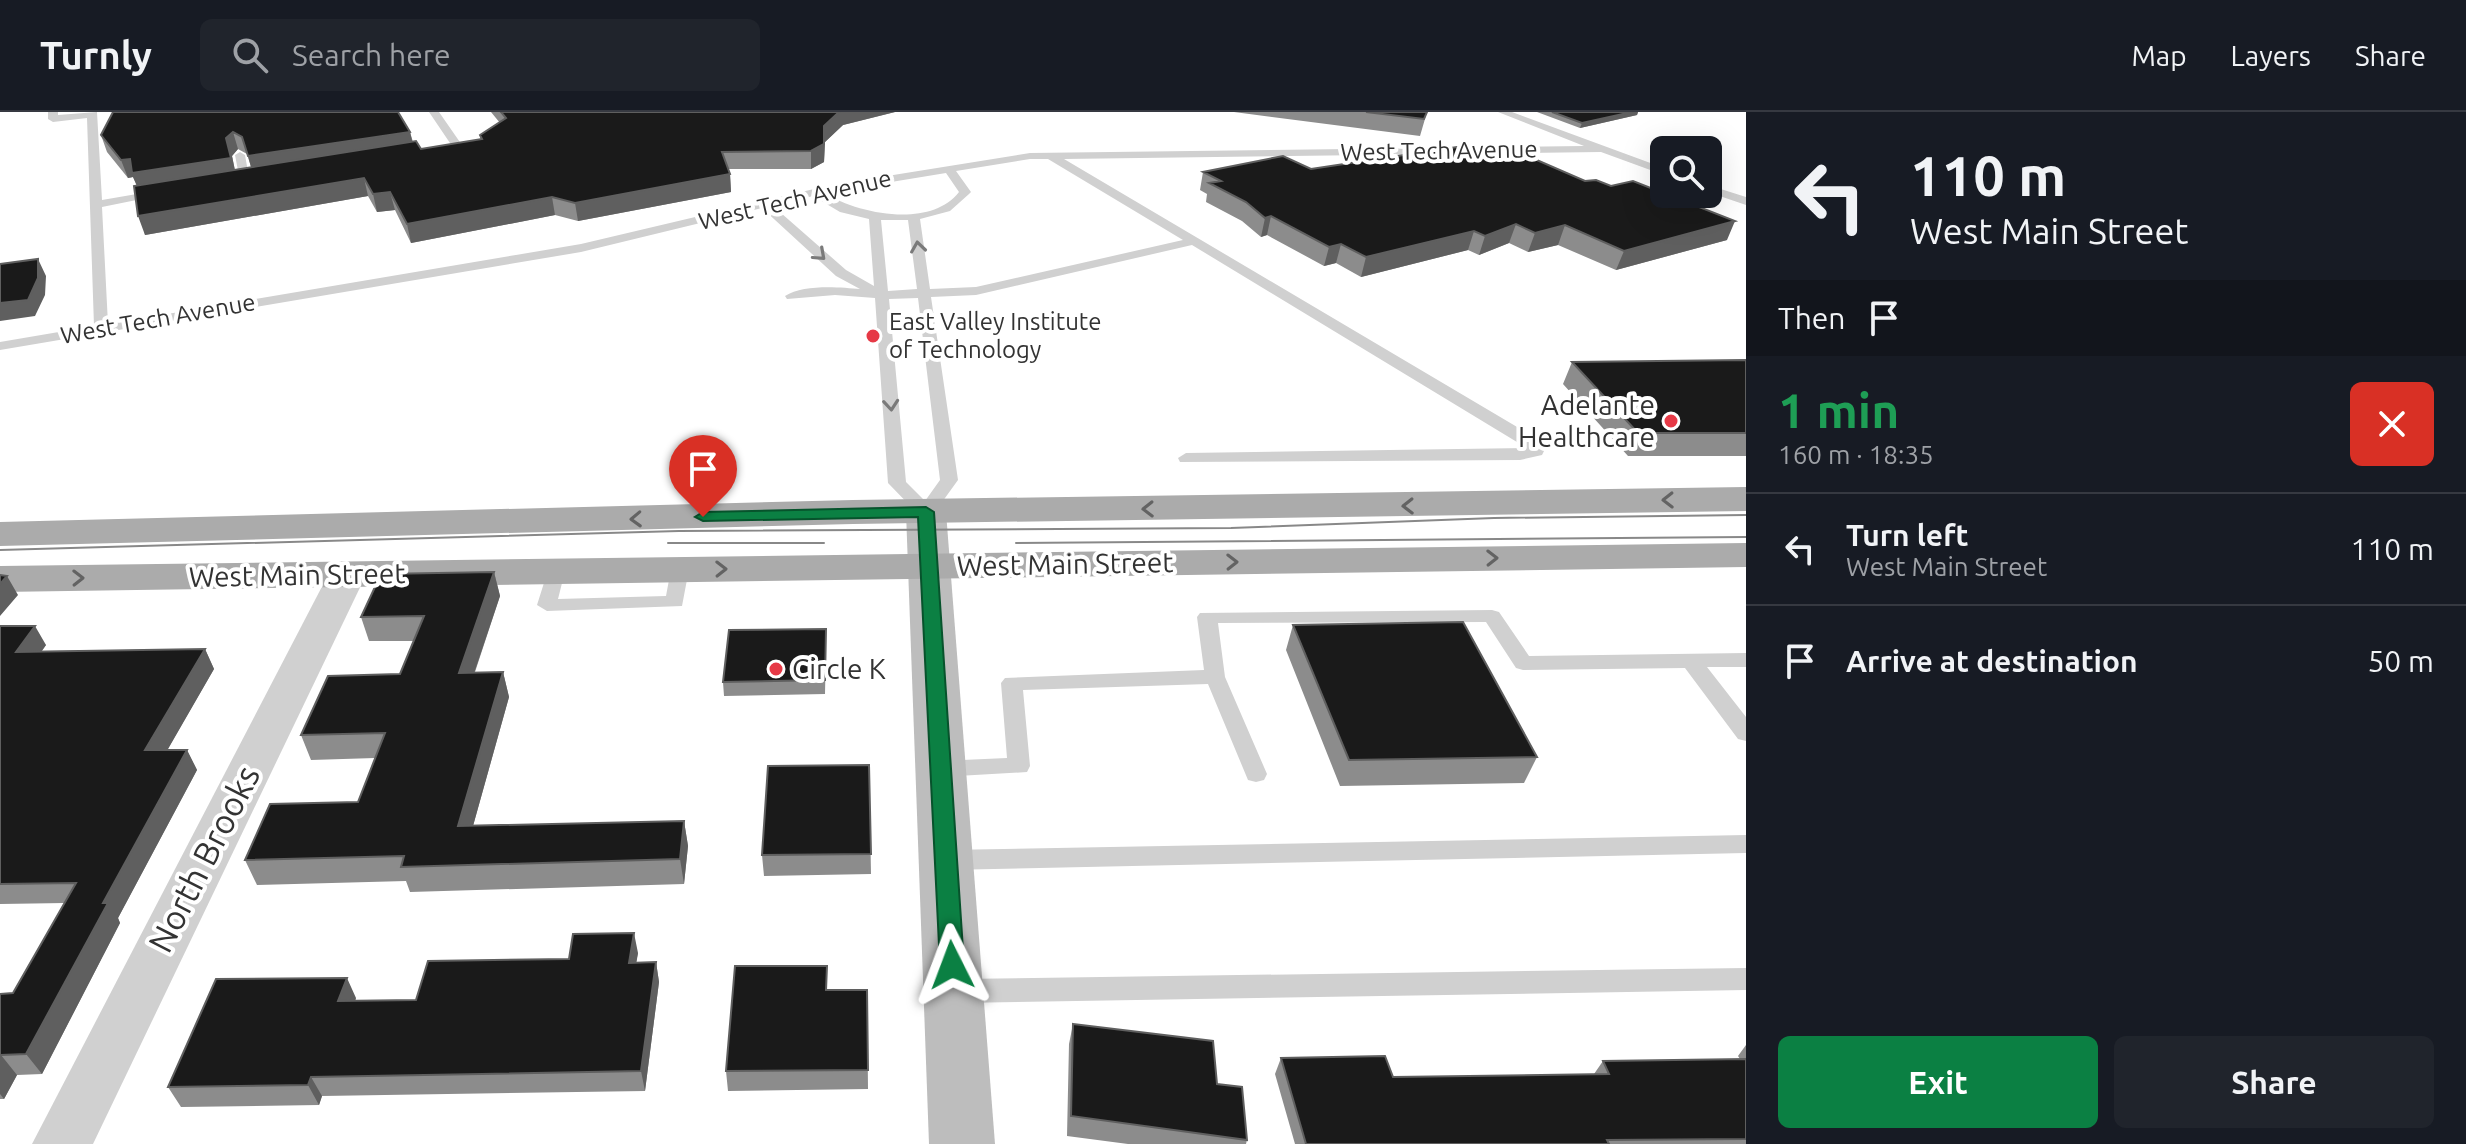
<!DOCTYPE html>
<meta charset="utf-8">
<style>
body{margin:0;font-family:Ubuntu,sans-serif;background:#20242c;color:#f1f3f6;height:100vh;display:flex;flex-direction:column;font-size:30px;white-space:nowrap}
*{box-sizing:border-box;margin:0}
p{font-size:26px;color:#9ea1a6}
.icon{flex:none;width:44px;height:44px;fill:none;stroke:currentColor;stroke-width:2;stroke-linecap:round;stroke-linejoin:round}
.map{position:relative;flex:1;overflow:hidden}
.side{display:flex;flex-direction:column;background:#171b24;width:720px}
.side>*{flex:none}
.hud{background:#171b24;color:#f1f3f6;overflow:hidden}
.fabs{position:absolute;left:1650px;top:24px;display:grid;gap:16px}
.fabs a{display:grid;place-items:center;width:72px;height:72px;border-radius:12px;background:#171b24;box-shadow:0 8px 32px #0002;font-size:40px}
.pin{position:absolute;display:grid;place-items:center;width:68px;height:68px;color:#fff;margin:-82px -34px;border-radius:50% 50% 50% 0;rotate:-45deg;box-shadow:0 0 8px #0007}
.pin .icon{rotate:45deg}
.me{position:absolute;width:88px;margin:-44px;rotate:357deg;stroke-linejoin:round;filter:drop-shadow(0 0 6px #0008)}
.turn{display:flex;align-items:center;gap:28px;height:168px;padding:0 32px;font-size:36px}
.turn .icon{width:104px;height:104px;stroke-width:2.5}
.turn b{display:block;font-size:56px;line-height:68px}
.then{display:flex;align-items:center;height:76px;padding:0 32px;background:#0003;gap:16px;font-size:30px}
.round{display:grid;place-items:center;flex:none;width:84px;height:84px;border-radius:12px;background:#20242c}
.summary{display:flex;align-items:center;justify-content:space-between;height:136px;padding:0 32px}
h1{font-size:48px;font-weight:600;line-height:60px;color:#1e9e55}
.cta{display:flex;gap:16px;margin-top:auto;padding:16px 32px}
.cta a{flex:1;height:92px;border-radius:12px;background:#0b8043;color:#fff;font-size:32px;font-weight:600;line-height:92px;text-align:center}
.cta a+a{background:#20242c;color:#f1f3f6}
ul{padding:0;list-style:none}
li{display:flex;align-items:center;gap:24px;height:112px;padding:0 32px;border-top:2px solid #363941}
li div{flex:1}
li b{display:block;font-size:30px}
li em{font-style:normal}
header{display:flex;align-items:center;gap:48px;box-sizing:border-box;height:112px;padding:0 40px;background:#171b24;border-bottom:2px solid #363941}
header strong{font-size:38px}
nav{display:flex;gap:44px;margin-inline-start:auto;font-size:28px}
.search{width:560px;height:72px;background:#20242c;display:flex;align-items:center;gap:20px;box-sizing:border-box;padding:0 28px;border-radius:12px;color:#9ea1a6;font-size:30px}
main{display:flex;flex:1;min-height:0}
.map>svg:first-child{display:block}
.lines{fill:none;stroke-linecap:round;stroke-linejoin:round}
.lane{fill:#d0d0d0;fill-rule:evenodd}
.street{fill:#d0d0d0;fill-rule:evenodd}
.secondary{fill:#bdbdbd;fill-rule:evenodd}
.primary{fill:#ababab;fill-rule:evenodd}
.tram{stroke:#888;stroke-width:2}
.wall{fill:#8c8c8c;fill-rule:evenodd}
.shaded-wall{fill:#5f5f5f}
.building{fill:#1a1a1a;stroke:#5f5f5f;stroke-width:2}
.oneway{stroke:#7a7a7a}
.oneway2{stroke:#636363}
.route{fill:#0b8043;stroke:#07532c;stroke-width:2}
.poi-dot{fill:#e63946;stroke:#fff;stroke-width:3}
.labels{text-anchor:middle;stroke-width:8;stroke-linejoin:round;paint-order:stroke}
.far-street-label{font-size:24px;fill:#333;stroke:#fff}
.far-poi-label{font-size:24px;fill:#333;stroke:#fff;text-anchor:start}
.poi-label{font-size:28px;fill:#333;stroke:#fff;text-anchor:end}
.street-label{font-size:28px;fill:#333;stroke:#fff}
.near-street-label{font-size:34px;fill:#333;stroke:#fff}
</style>
<header>
<strong>Turnly</strong>
<div class="search"><svg class="icon" aria-label="search" viewBox="0 0 24 24"><circle cx="10" cy="10" r="6"/><path d="M15 15l6 6"/></svg>Search here</div>
<nav><a>Map</a><a>Layers</a><a>Share</a></nav>
</header>
<main>
<div class="map">
<svg width="1746" height="1032" viewBox="0 0 1746 1032">
<rect width="100%" height="100%" fill="#fff"/>
<g class="lines">
<!-- lane -->
<path class="lane" d="M 48,0 L 58,0 L 58,3 L 97,0 L 102,88 L 160,78 L 166,82 L 102,95 L 108,212 L 581,132 L 831,73 L 1030,41 L 1584,34 L 1498,0 L 1512,0 L 1664,56 L 1664,63 L 1601,40 L 1064,47 L 1541,329 L 1544,339 L 1542,343 L 1520,348 L 1180,350 L 1178,346 L 1186,341 L 1527,336 L 1192,133 L 976,183 L 931,185 L 958,368 L 932,404 L 920,404 L 888,371 L 875,186 L 835,183 L 787,187 L 785,184 C 803,172 839,175 860,177 L 836,164 L 762,96 L 581,140 L 0,238 L 0,230 L 94,214 L 87,6 L 53,10 L 48,7 ZM 1030,47 L 1048,47 L 1183,128 L 976,175 L 930,177 L 920,107 L 950,99 L 969,82 L 971,80 L 956,59 ZM 946,61 L 959,80 C 930,117 859,102 824,81 ZM 813,84 L 840,100 L 869,107 L 874,174 L 846,158 L 773,94 ZM 881,108 L 908,108 L 917,177 L 888,179 ZM 918,186 L 940,368 L 925,389 L 906,370 L 889,187 Z
M 429,0 L 439,0 L 464,36 L 463,38 L 433,41 L 433,37 L 452,34 Z
M 240,40 L 245,43 L 250,71 L 240,69 L 235,43 Z
M 1708,73 L 1746,85 L 1746,93 L 1708,80 Z
M 680,451 L 689,457 L 682,494 L 547,499 L 537,493 L 549,455 L 556,453 L 565,459 L 558,487 L 666,484 L 671,457 Z
M 1492,498 L 1499,500 L 1529,544 L 1746,541 L 1746,555 L 1707,555 L 1746,605 L 1746,629 L 1738,627 L 1685,556 L 1523,558 L 1516,556 L 1486,510 L 1218,511 L 1225,565 L 1267,662 L 1264,668 L 1256,670 L 1248,668 L 1208,572 L 1023,578 L 1030,654 L 1027,660 L 940,665 L 932,663 L 929,657 L 932,651 L 940,649 L 1007,646 L 1001,571 L 1005,566 L 1204,558 L 1197,505 L 1200,501 Z
M 1746,723 L 1746,741 L 946,758 L 937,755 L 934,748 L 937,741 L 946,738 Z
M 1746,856 L 1746,878 L 958,891 L 948,887 L 945,879 L 948,871 L 958,867 Z"/>
<!-- street -->
<path class="street" d="M 347,451 L 360,455 L 366,463 L 93,1032 L 32,1032 L 328,463 L 334,455 Z"/>
<!-- secondary -->
<path class="secondary" d="M 926,388 L 940,392 L 946,400 L 995,1032 L 929,1032 L 906,400 L 912,392 Z"/>
<!-- primary -->
<path class="primary" d="M 1746,375 L 1746,399 L 853,412 L 0,434 L 0,410 L 853,388 Z
M 1746,431 L 1746,455 L 0,480 L 0,454 Z"/>
<!-- tram -->
<path class="tram" d="M 668,431 L 824,431
M 1016,431 L 1746,425
M 0,438 L 679,419 L 1231,416 L 1494,406 L 1746,403"/>
</g>
<!-- wall -->
<path class="wall" d="M 113,0 L 410,20 L 413,30 L 421,37 L 481,28 L 480,23 L 500,11 L 491,0 L 895,0 L 843,13 L 825,30 L 824,50 L 811,57 L 728,57 L 730,62 L 731,80 L 578,109 L 555,103 L 411,131 L 395,98 L 377,100 L 368,84 L 145,123 L 137,73 L 133,65 L 128,66 L 107,40 L 101,23 ZM 238,37 L 247,42 L 251,55 L 235,58 L 232,44 Z
M 1234,0 L 1427,0 L 1420,24 Z
M 1537,0 L 1638,0 L 1637,3 L 1580,16 Z
M 1466,39 L 1585,69 L 1727,128 L 1616,158 L 1558,133 L 1528,140 L 1509,131 L 1479,143 L 1468,138 L 1361,165 L 1336,151 L 1324,154 L 1267,123 L 1261,125 L 1242,109 L 1206,90 L 1207,82 L 1200,78 L 1203,60 L 1311,57 Z
M 1746,248 L 1746,344 L 1628,344 L 1563,272 L 1572,250 Z
M 494,460 L 500,484 L 475,560 L 503,560 L 509,585 L 473,714 L 684,709 L 688,734 L 684,772 L 410,780 L 406,769 L 257,773 L 245,748 L 358,690 L 375,646 L 311,648 L 301,623 L 400,562 L 414,529 L 369,529 L 361,505 Z
M 1293,513 L 1537,645 L 1524,671 L 1340,674 L 1286,538 Z
M 0,514 L 46,533 L 42,539 L 205,537 L 214,557 L 167,638 L 187,638 L 197,658 L 118,806 L 120,811 L 42,962 L 17,963 L 4,987 L 0,987 L 0,882 L 13,881 L 65,791 L 0,792 Z
M 826,530 L 825,582 L 724,584 L 723,570 Z
M 869,653 L 871,762 L 764,764 L 762,743 Z
M 638,841 L 636,850 L 656,850 L 659,870 L 645,979 L 322,984 L 319,993 L 181,995 L 168,975 L 356,886 L 355,889 L 416,888 L 569,847 Z
M 827,878 L 867,878 L 868,977 L 728,979 L 726,959 Z
M 1073,912 L 1247,1028 L 1246,1032 L 1128,1032 L 1067,1024 L 1069,932 Z
M 1746,933 L 1746,1032 L 1295,1032 L 1275,962 L 1281,946 L 1393,965 L 1594,962 L 1603,949 L 1740,947 L 1738,944 Z"/>
<!-- shaded-wall -->
<path class="shaded-wall" d="M 839,0 L 895,0 L 843,13 L 825,30 L 824,50 L 811,57 L 811,39 L 824,14 Z
M 1632,0 L 1638,0 L 1637,3 L 1580,16 L 1582,11 Z
M 233,20 L 238,37 L 232,44 L 236,64 L 139,79 L 133,65 L 128,66 L 121,48 L 226,26 Z
M 410,20 L 414,37 L 253,62 L 248,44 Z
M 730,62 L 731,80 L 578,109 L 575,91 Z
M 364,66 L 368,84 L 145,123 L 138,104 Z
M 390,80 L 395,98 L 377,100 L 373,82 Z
M 552,85 L 555,103 L 411,131 L 407,112 Z
M 1271,104 L 1267,123 L 1261,125 L 1265,106 Z
M 1735,109 L 1727,128 L 1616,158 L 1624,139 Z
M 1516,112 L 1509,131 L 1479,143 L 1485,124 Z
M 1565,113 L 1558,133 L 1528,140 L 1535,121 Z
M 1474,119 L 1468,138 L 1361,165 L 1366,145 Z
M 1341,132 L 1336,151 L 1324,154 L 1329,135 Z
M 38,147 L 46,164 L 45,183 L 35,204 L 0,209 L 0,191 Z
M 494,460 L 500,484 L 466,585 L 459,561 Z
M 7,464 L 18,483 L 0,504 L 0,472 Z
M 35,514 L 46,533 L 27,559 L 16,540 Z
M 205,537 L 214,557 L 156,658 L 145,638 Z
M 503,560 L 509,585 L 466,739 L 458,714 Z
M 187,638 L 197,658 L 118,806 L 120,811 L 42,962 L 26,942 L 103,791 Z
M 684,709 L 688,734 L 684,772 L 680,747 Z
M 634,821 L 638,841 L 633,871 L 629,851 Z
M 656,850 L 659,870 L 645,979 L 641,959 Z
M 347,866 L 356,886 L 348,909 L 338,889 Z
M 1,943 L 17,963 L 4,987 L 0,982 L 0,946 Z
M 311,965 L 322,984 L 319,993 L 308,973 Z"/>
<!-- building -->
<path class="building" d="M 113,0 L 398,0 L 410,20 L 248,44 L 242,25 L 233,20 L 226,26 L 231,46 L 132,61 L 130,47 L 121,48 L 101,23 Z
M 501,0 L 839,0 L 824,14 L 824,32 L 811,39 L 722,40 L 730,62 L 575,91 L 552,85 L 407,112 L 390,80 L 373,82 L 364,66 L 138,104 L 134,74 L 416,29 L 421,37 L 482,27 L 480,23 L 506,6 Z
M 1366,0 L 1427,0 L 1424,7 Z
M 1552,0 L 1632,0 L 1582,11 Z
M 1457,35 L 1466,39 L 1496,40 L 1520,46 L 1530,45 L 1585,69 L 1596,68 L 1611,74 L 1633,69 L 1735,109 L 1624,139 L 1565,113 L 1535,121 L 1516,112 L 1485,124 L 1474,119 L 1366,145 L 1341,132 L 1329,135 L 1271,104 L 1265,106 L 1246,90 L 1209,71 L 1221,69 L 1203,60 L 1283,44 L 1311,57 Z
M 38,147 L 38,166 L 28,188 L 0,191 L 0,152 Z
M 1746,248 L 1746,321 L 1638,321 L 1572,250 Z
M 494,460 L 459,561 L 503,560 L 458,714 L 684,709 L 680,747 L 401,755 L 404,744 L 245,748 L 270,692 L 358,690 L 385,621 L 301,623 L 328,564 L 400,562 L 424,504 L 361,505 L 381,462 Z
M 0,463 L 7,464 L 0,472 Z
M 1463,510 L 1537,645 L 1349,648 L 1293,513 Z
M 0,514 L 35,514 L 16,540 L 205,537 L 145,638 L 187,638 L 103,791 L 108,791 L 26,942 L 1,943 L 0,946 L 0,882 L 13,881 L 76,771 L 0,772 Z
M 826,517 L 825,568 L 723,570 L 729,518 Z
M 869,653 L 871,742 L 762,743 L 768,654 Z
M 634,821 L 629,851 L 656,850 L 641,959 L 311,965 L 308,973 L 168,975 L 216,867 L 347,866 L 338,889 L 416,888 L 428,849 L 569,847 L 573,822 Z
M 735,854 L 827,854 L 826,878 L 867,878 L 868,958 L 726,959 Z
M 1073,912 L 1213,929 L 1217,972 L 1242,975 L 1247,1028 L 1071,1004 Z
M 1385,944 L 1393,965 L 1609,962 L 1603,949 L 1746,947 L 1746,1027 L 1607,1028 L 1609,1032 L 1306,1032 L 1281,946 Z"/>
<!-- one-way arrows -->
<defs><path id="oneway-chevron" d="M-2-3.5L2.5 0L-2 3.5" fill="none" stroke-width="1.6" stroke-linecap="round" stroke-linejoin="round" transform="scale(2)"/></defs>
<g class="oneway">
<use href="#oneway-chevron" transform="translate(918 135) rotate(-98)"/>
<use href="#oneway-chevron" transform="translate(820 143) rotate(42)"/>
<use href="#oneway-chevron" transform="translate(891 293) rotate(85)"/>
</g>
<g class="oneway2">
<use href="#oneway-chevron" transform="translate(1668 388) rotate(179)"/>
<use href="#oneway-chevron" transform="translate(1408 394) rotate(179)"/>
<use href="#oneway-chevron" transform="translate(1148 397) rotate(179)"/>
<use href="#oneway-chevron" transform="translate(636 407) rotate(178)"/>
<use href="#oneway-chevron" transform="translate(1492 446) rotate(-1)"/>
<use href="#oneway-chevron" transform="translate(1232 450) rotate(-1)"/>
<use href="#oneway-chevron" transform="translate(721 457) rotate(-1)"/>
<use href="#oneway-chevron" transform="translate(78 466) rotate(-1)"/>
</g>
<!-- route -->
<path class="route" d="M 926,395 L 934,400 L 964,853 L 960,860 L 952,863 L 943,860 L 940,853 L 918,405 L 703,409 L 695,405 L 703,400 Z"/>
<!-- markers -->
<g class="poi-dot">
<circle cx="873" cy="224" r="8"/>
<circle cx="1671" cy="309" r="8"/>
<circle cx="776" cy="557" r="8"/>
</g>
<g class="labels">
<!-- far-street labels -->
<g class="far-street-label">
<text transform="translate(1439 39) rotate(-1)" y="8">West Tech Avenue</text>
<text transform="translate(795 88) rotate(-13)" y="8">West Tech Avenue</text>
<text transform="translate(158 207) rotate(-10)" y="8">West Tech Avenue</text>
</g>
<!-- far-poi labels -->
<g class="far-poi-label">
<text x="889" y="218">East Valley Institute<tspan x="889" dy="28">of Technology</tspan></text>
</g>
<!-- poi labels -->
<g class="poi-label">
<text x="1655" y="303">Adelante<tspan x="1655" dy="32">Healthcare</tspan></text>
<text x="792" y="567" text-anchor="start">Circle K</text>
</g>
<!-- street labels -->
<g class="street-label">
<text transform="translate(1065 452) rotate(-1)" y="10">West Main Street</text>
<text transform="translate(297 463) rotate(-1)" y="10">West Main Street</text>
</g>
<!-- near-street labels -->
<g class="near-street-label">
<text transform="translate(204 747) rotate(-63)" y="12">North Brooks</text>
</g>
</g>
</svg>
<div class="fabs">
<a><svg class="icon" aria-label="search" viewBox="0 0 24 24"><circle cx="10" cy="10" r="6"/><path d="M15 15l6 6"/></svg></a>
</div>
<div class="pin" style="left:703px;top:405px;background:#d93025"><svg class="icon" aria-label="arrive" viewBox="0 0 24 24"><path d="M6 21V4h12l-3 4 3 4H6"/></svg></div>
<svg class="me" style="left:952px;top:853px" viewBox="-20 -20 40 40"><path d="M0-17L14 15 0 8-14 15z" fill="#0b8043" stroke="#fff" stroke-width="4"/></svg>
</div>
<section class="side">
<div class="hud">
<div class="turn"><svg class="icon" aria-label="left" viewBox="0 0 24 24"><path d="M17 20v-9H6M10 6l-5 5 5 5"/></svg><div><b>110 m</b>West Main Street</div></div>
<div class="then">Then<svg class="icon" aria-label="arrive" viewBox="0 0 24 24"><path d="M6 21V4h12l-3 4 3 4H6"/></svg></div>
</div>
<div class="summary"><div><h1>1 min</h1><p>160 m · 18:35</p></div><a class="round" style="background:#d93025;color:#fff"><svg class="icon" aria-label="close" viewBox="0 0 24 24"><path d="M6 6l12 12M18 6L6 18"/></svg></a></div>
<ul>
<li><svg class="icon" aria-label="left" viewBox="0 0 24 24"><path d="M17 20v-9H6M10 6l-5 5 5 5"/></svg><div><b>Turn left</b><p>West Main Street</p></div><em>110 m</em></li>
<li><svg class="icon" aria-label="arrive" viewBox="0 0 24 24"><path d="M6 21V4h12l-3 4 3 4H6"/></svg><div><b>Arrive at destination</b></div><em>50 m</em></li>
</ul>
<div class="cta"><a>Exit</a><a>Share</a></div>
</section>
</main>
